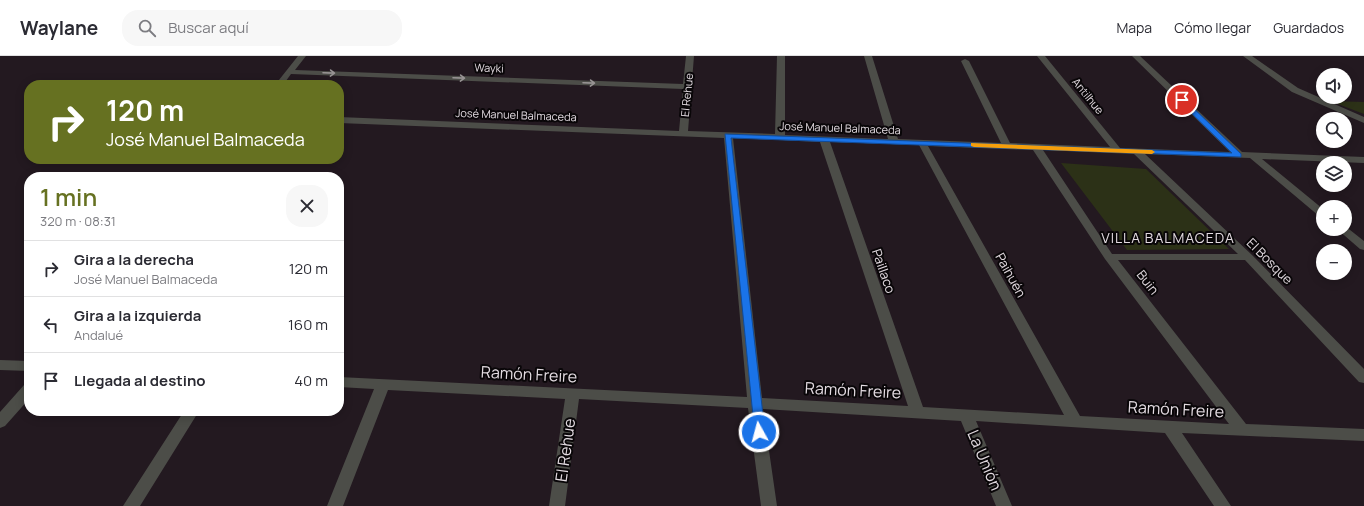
<!DOCTYPE html>
<html lang="es">
<meta charset="utf-8">
<style>
body{margin:0;font-family:Manrope,sans-serif;background:#f7f7f7;color:#2b2b33;height:100vh;display:flex;flex-direction:column;font-size:15px;white-space:nowrap}
*{box-sizing:border-box;margin:0}
p{font-size:13px;color:#7c7c81}
.icon{flex:none;width:22px;height:22px;fill:none;stroke:currentColor;stroke-width:2;stroke-linecap:round;stroke-linejoin:round}
.map{position:relative;flex:1;overflow:hidden}
.side{position:absolute;left:24px;top:116px;width:320px;height:244px;display:flex;flex-direction:column;background:#fff;border-radius:16px;box-shadow:0 2px 10px #0003}
.side>*{flex:none}
.guide{position:absolute;left:24px;top:24px;width:320px;height:84px;border-radius:16px;box-shadow:0 2px 10px #0003;background:#667121;color:#fff;overflow:hidden}
.buttons{position:absolute;left:1316px;top:12px;display:grid;gap:8px}
.buttons a{display:grid;place-items:center;width:36px;height:36px;border-radius:50%;background:#fff;box-shadow:0 2px 10px #0003;font-size:20px}
.pin{position:absolute;display:grid;place-items:center;width:34px;height:34px;color:#fff;margin:-17px;border:2px solid #fff;border-radius:50%;box-shadow:0 1px 4px #0007}
.me{position:absolute;width:44px;margin:-22px;rotate:353deg;stroke-linejoin:round;filter:drop-shadow(0 0 3px #0008)}
.turn{display:flex;align-items:center;gap:14px;height:84px;padding:0 16px;font-size:18px}
.turn .icon{width:52px;height:52px;stroke-width:2.5}
.turn b{display:block;font-size:28px;line-height:34px}
.round{display:grid;place-items:center;flex:none;width:42px;height:42px;border-radius:16px;background:#f7f7f7}
.headline{display:flex;align-items:center;justify-content:space-between;height:68px;padding:0 16px}
h1{font-size:24px;font-weight:600;line-height:30px;color:#667121}
ul{padding:0;list-style:none}
li{display:flex;align-items:center;gap:12px;height:56px;padding:0 16px;border-top:1px solid #e1e1e2}
li div{flex:1}
li b{display:block;font-size:15px}
li em{font-style:normal}
header{display:flex;align-items:center;gap:24px;box-sizing:border-box;height:56px;padding:0 20px;background:#fff;border-bottom:1px solid #e1e1e2}
header strong{font-size:19px}
nav{display:flex;gap:22px;margin-inline-start:auto;font-size:14px}
.search{width:280px;height:36px;background:#f7f7f7;display:flex;align-items:center;gap:10px;box-sizing:border-box;padding:0 14px;border-radius:16px;color:#7c7c81;font-size:15px}
.map>svg:first-child{display:block}
.green{fill:#2c3117}
.lines{fill:none;stroke-linecap:round;stroke-linejoin:round}
.minor{fill:#4c4d48;fill-rule:evenodd}
.oneway{stroke:#989494}
.route{fill:#1a73e8;stroke:#114b97}
.slow{fill:#f59e0b}
.labels{text-anchor:middle;stroke-width:4;stroke-linejoin:round;paint-order:stroke}
.far-street-label{font-size:11px;fill:#e3dbe1;stroke:#090608}
.street-label{font-size:13px;fill:#e3dbe1;stroke:#090608}
.neighbourhood-label{font-size:14px;letter-spacing:1px;fill:#e3dbe1;stroke:#090608}
.near-street-label{font-size:16px;fill:#e3dbe1;stroke:#090608}
</style>
<header>
<strong>Waylane</strong>
<div class="search"><svg class="icon" aria-label="search" viewBox="0 0 24 24"><circle cx="10" cy="10" r="6"/><path d="M15 15l6 6"/></svg>Buscar aquí</div>
<nav><a>Mapa</a><a>Cómo llegar</a><a>Guardados</a></nav>
</header>
<div class="map">
<svg width="1364" height="450" viewBox="0 0 1364 450">
<rect width="100%" height="100%" fill="#231920"/>
<!-- green -->
<path class="green" d="M 1330,45 L 1364,46 L 1364,58 Z
M 1061,107 L 1146,113 L 1229,193 L 1127,194 Z"/>
<g class="lines">
<!-- minor -->
<path class="minor" d="M 298,0 L 306,0 L 295,14 L 683,28 L 686,0 L 694,0 L 688,75 L 775,78 L 777,0 L 785,0 L 785,79 L 888,83 L 864,0 L 872,0 L 898,83 L 1001,87 L 961,5 L 965,3 L 969,5 L 1010,87 L 1110,91 L 1037,0 L 1045,0 L 1120,92 L 1230,96 L 1132,0 L 1140,0 L 1242,96 L 1364,101 L 1364,107 L 1262,103 L 1323,153 L 1323,161 L 1319,160 L 1250,102 L 1145,98 L 1252,199 L 1364,313 L 1364,327 L 1359,326 L 1245,204 L 1118,204 L 1246,368 L 1364,373 L 1364,385 L 1182,377 L 1231,450 L 1214,450 L 1165,377 L 976,365 L 1012,450 L 996,450 L 961,365 L 763,353 L 777,450 L 761,450 L 748,352 L 579,343 L 565,450 L 549,450 L 565,343 L 388,334 L 343,450 L 327,450 L 374,333 L 339,331 L 339,321 L 747,341 L 724,82 L 339,67 L 339,61 L 679,75 L 683,33 L 291,18 L 283,29 L 275,29 ZM 733,82 L 820,86 L 908,350 L 762,342 ZM 830,86 L 919,89 L 1064,359 L 923,351 ZM 928,90 L 1033,94 L 1105,203 L 1229,368 L 1080,360 ZM 1043,94 L 1134,98 L 1238,198 L 1112,198 Z
M 1243,0 L 1252,0 L 1298,32 L 1364,61 L 1364,67 L 1292,36 Z
M 1345,170 L 1364,185 L 1364,194 L 1360,193 L 1337,173 L 1345,173 Z
M 0,304 L 29,305 L 29,315 L 0,314 Z
M 29,328 L 29,343 L 5,370 L 0,372 L 0,356 L 24,329 Z
M 184,355 L 199,355 L 140,450 L 123,450 Z"/>
</g>
<!-- one-way arrows -->
<defs><path id="oneway-shaft" d="M-6 0H5M1.5-3L5.5 0L1.5 3" fill="none" stroke-width="1.6" stroke-linecap="round" stroke-linejoin="round"/></defs>
<g class="oneway">
<use href="#oneway-shaft" transform="translate(329 17) rotate(2)"/>
<use href="#oneway-shaft" transform="translate(459 22) rotate(2)"/>
<use href="#oneway-shaft" transform="translate(589 27) rotate(2)"/>
</g>
<!-- route -->
<path class="route" d="M 1179,43 L 1184,43 L 1241,98 L 1241,101 L 731,82 L 765,376 L 763,380 L 755,380 L 725,78 L 1232,97 L 1179,45 Z"/>
<!-- slow -->
<path class="slow" d="M 971,87 L 1152,94 L 1155,96 L 1152,98 L 974,91 L 971,90 Z"/>
<g class="labels">
<!-- far-street labels -->
<g class="far-street-label">
<text transform="translate(489 12) rotate(2)" y="4">Wayki</text>
<text transform="translate(687 39) rotate(-84)" y="4">El Rehue</text>
<text transform="translate(1088 40) rotate(51)" y="4">Antilhue</text>
<text transform="translate(516 59) rotate(2)" y="4">José Manuel Balmaceda</text>
<text transform="translate(840 72) rotate(2)" y="4">José Manuel Balmaceda</text>
</g>
<!-- street labels -->
<g class="street-label">
<text transform="translate(1270 205) rotate(45)" y="5">El Bosque</text>
<text transform="translate(884 215) rotate(71)" y="5">Paillaco</text>
<text transform="translate(1011 219) rotate(61)" y="5">Paihuén</text>
<text transform="translate(1148 226) rotate(52)" y="5">Buin</text>
</g>
<!-- neighbourhood labels -->
<g class="neighbourhood-label">
<text x="1168" y="187">VILLA BALMACEDA</text>
</g>
<!-- near-street labels -->
<g class="near-street-label">
<text transform="translate(529 318) rotate(3)" y="6">Ramón Freire</text>
<text transform="translate(853 334) rotate(3)" y="6">Ramón Freire</text>
<text transform="translate(1176 353) rotate(3)" y="6">Ramón Freire</text>
<text transform="translate(565 394) rotate(-82)" y="6">El Rehue</text>
<text transform="translate(985 404) rotate(67)" y="6">La Unión</text>
</g>
</g>
</svg>
<div class="buttons">
<a><svg class="icon" aria-label="sound" viewBox="0 0 24 24"><path d="M4 9h4l5-4v14l-5-4H4zM17 9q2 3 0 6"/></svg></a>
<a><svg class="icon" aria-label="search" viewBox="0 0 24 24"><circle cx="10" cy="10" r="6"/><path d="M15 15l6 6"/></svg></a>
<a><svg class="icon" aria-label="layers" viewBox="0 0 24 24"><path d="M12 4l9 5-9 5-9-5zM3 14l9 5 9-5"/></svg></a>
<a>+</a>
<a>−</a>
</div>
<div class="pin" style="left:1182px;top:44px;background:#d93025"><svg class="icon" aria-label="arrive" viewBox="0 0 24 24"><path d="M6 21V4h12l-3 4 3 4H6"/></svg></div>
<svg class="me" style="left:759px;top:376px" viewBox="-20 -20 40 40"><circle r="17" fill="#1a73e8" stroke="#fff" stroke-width="3"/><path d="M0-11L8 9 0 5-8 9z" fill="#fff"/></svg>
<div class="guide">
<div class="turn"><svg class="icon" aria-label="right" viewBox="0 0 24 24"><path d="M7 20v-9h11M14 6l5 5-5 5"/></svg><div><b>120 m</b>José Manuel Balmaceda</div></div>
</div>
<section class="side">
<div class="headline"><div><h1>1 min</h1><p>320 m · 08:31</p></div><a class="round"><svg class="icon" aria-label="close" viewBox="0 0 24 24"><path d="M6 6l12 12M18 6L6 18"/></svg></a></div>
<ul>
<li><svg class="icon" aria-label="right" viewBox="0 0 24 24"><path d="M7 20v-9h11M14 6l5 5-5 5"/></svg><div><b>Gira a la derecha</b><p>José Manuel Balmaceda</p></div><em>120 m</em></li>
<li><svg class="icon" aria-label="left" viewBox="0 0 24 24"><path d="M17 20v-9H6M10 6l-5 5 5 5"/></svg><div><b>Gira a la izquierda</b><p>Andalué</p></div><em>160 m</em></li>
<li><svg class="icon" aria-label="arrive" viewBox="0 0 24 24"><path d="M6 21V4h12l-3 4 3 4H6"/></svg><div><b>Llegada al destino</b></div><em>40 m</em></li>
</ul>
</section>
</div>
